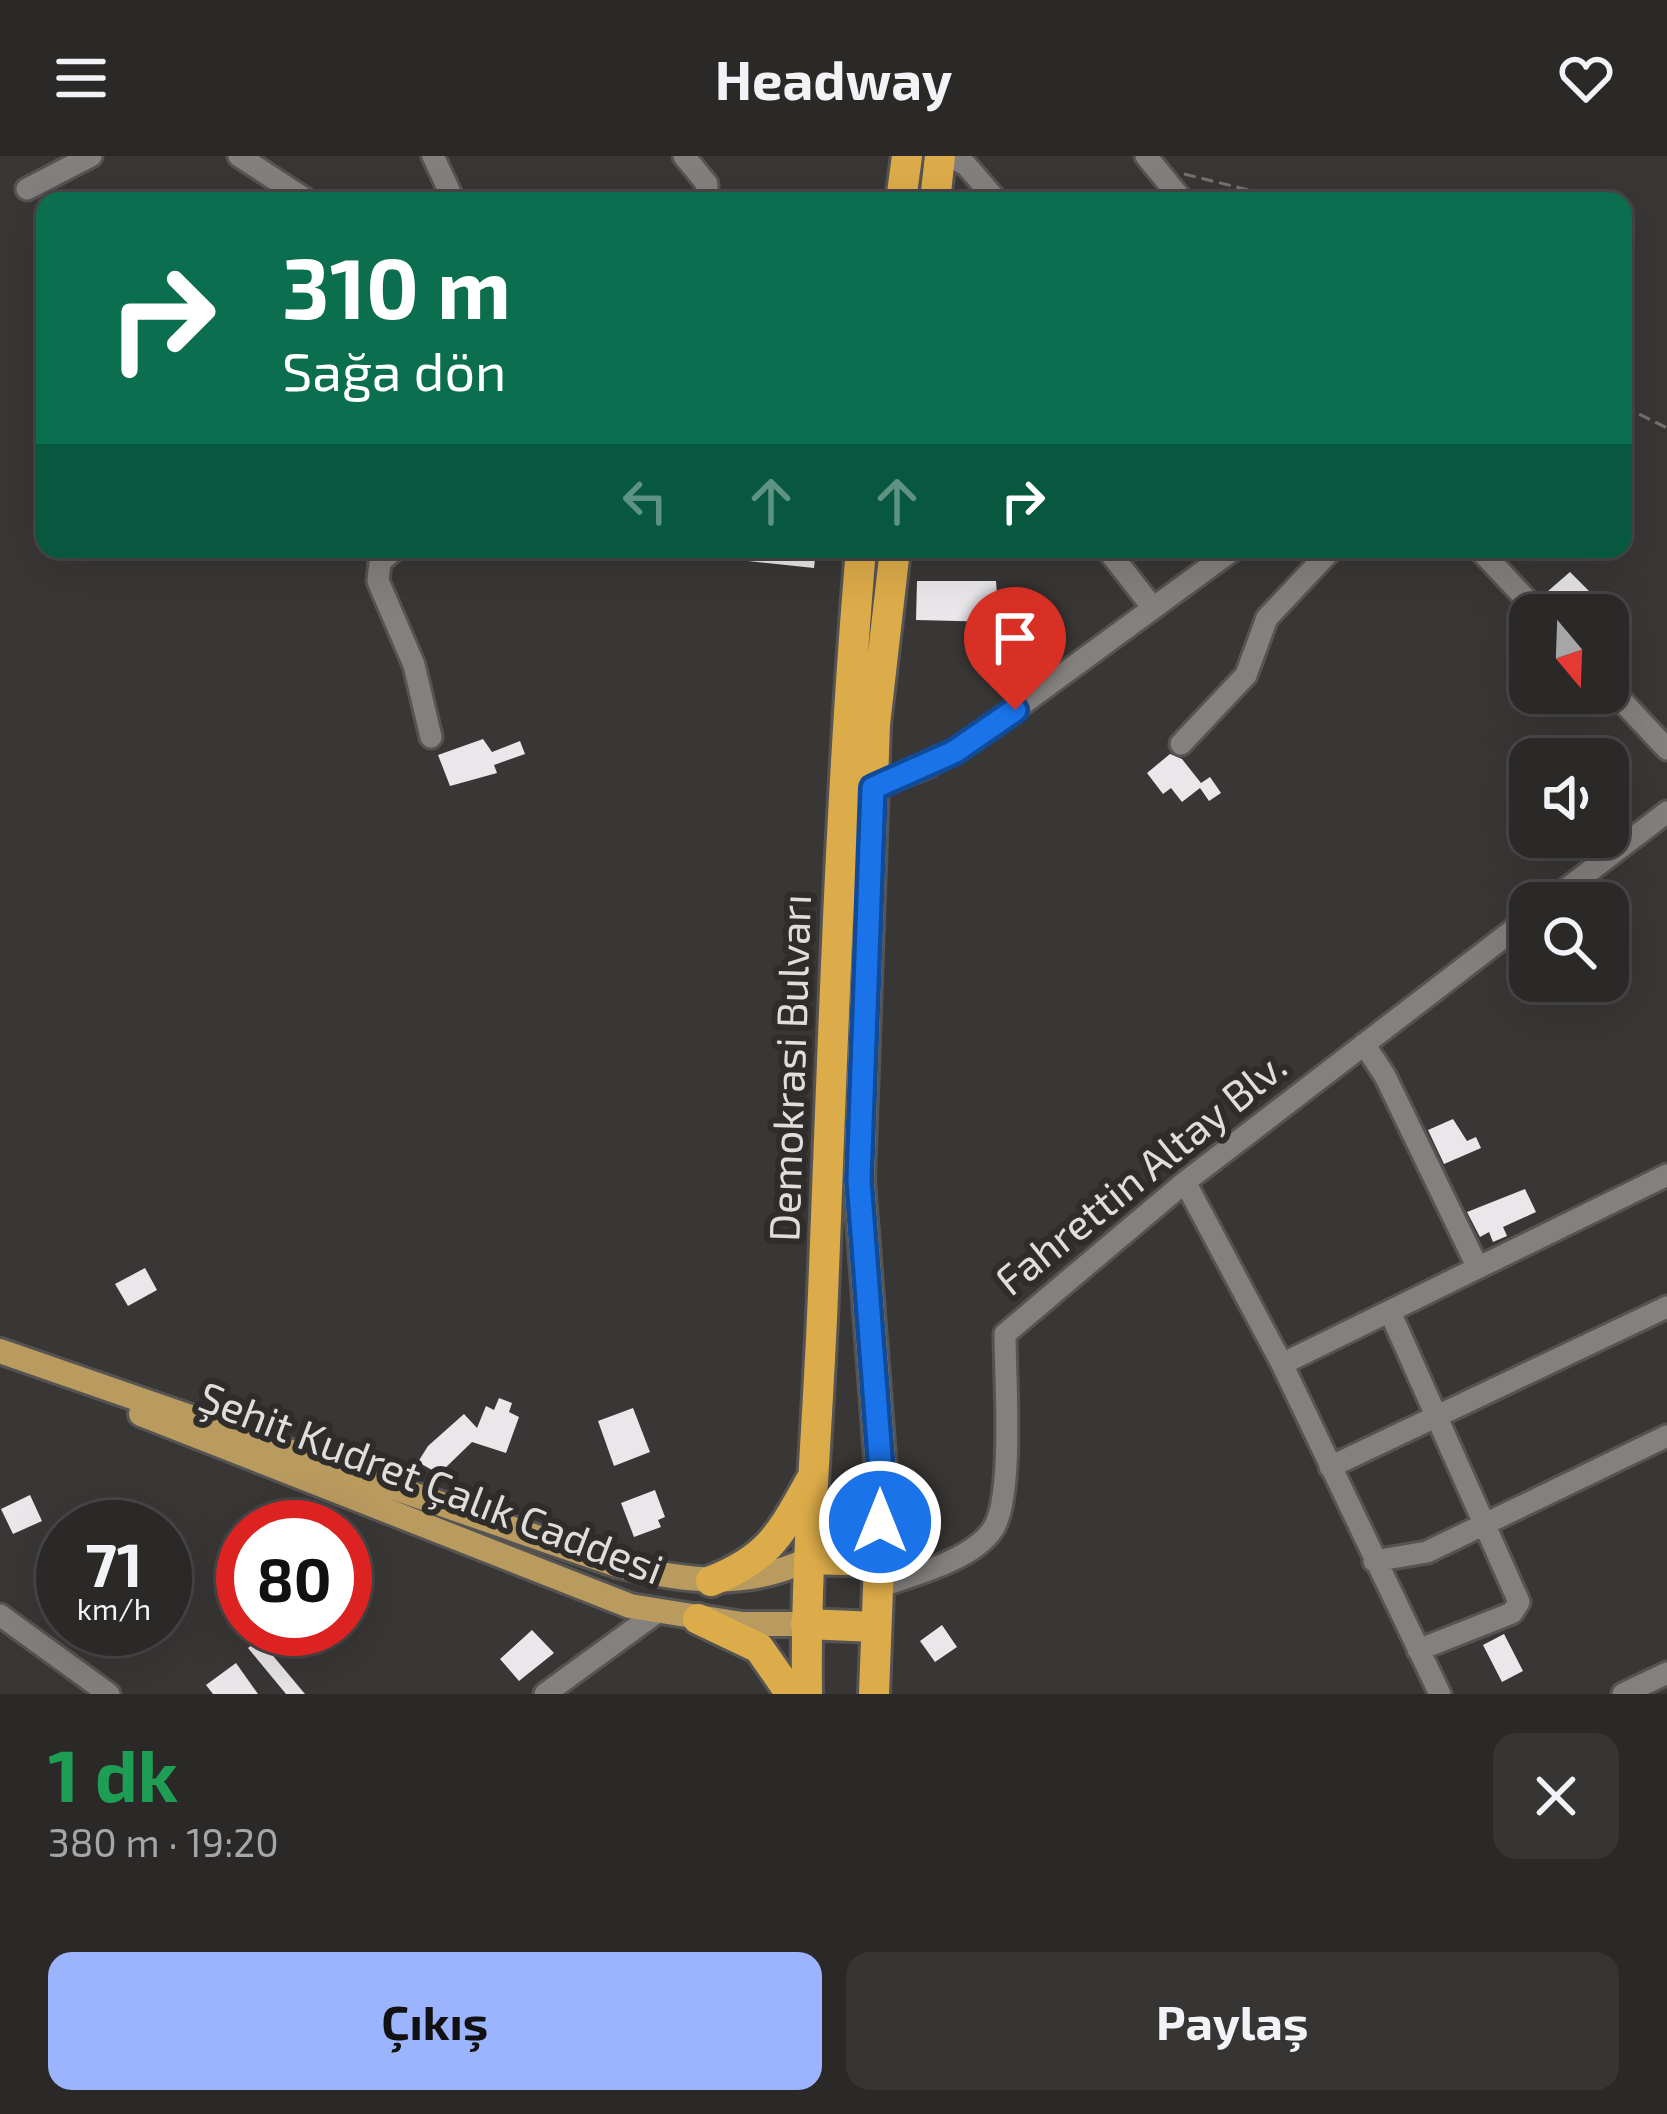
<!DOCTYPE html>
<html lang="tr">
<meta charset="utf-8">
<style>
body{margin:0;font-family:"Exo 2",sans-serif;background:#373534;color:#f1f3f6;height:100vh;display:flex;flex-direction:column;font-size:45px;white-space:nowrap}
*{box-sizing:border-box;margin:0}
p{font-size:39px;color:#a6a6a8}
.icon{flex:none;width:66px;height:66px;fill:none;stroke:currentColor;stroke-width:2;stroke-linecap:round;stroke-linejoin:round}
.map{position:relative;height:1538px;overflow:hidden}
.details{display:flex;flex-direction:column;background:#2b2928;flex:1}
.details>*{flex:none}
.top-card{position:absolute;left:36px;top:36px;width:1596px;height:366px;border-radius:24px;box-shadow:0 12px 48px #0002,0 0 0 3px #474545;background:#0b6e4f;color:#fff;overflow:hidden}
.needle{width:78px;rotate:161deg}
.controls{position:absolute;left:1509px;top:438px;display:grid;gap:24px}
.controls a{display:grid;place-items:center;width:120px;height:120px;border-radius:24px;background:#2b2928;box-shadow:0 12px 48px #0002,0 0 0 3px #474545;font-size:60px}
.speed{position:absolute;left:36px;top:1344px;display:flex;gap:24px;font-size:60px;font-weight:700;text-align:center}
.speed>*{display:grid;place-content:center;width:156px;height:156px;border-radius:50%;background:#2b2928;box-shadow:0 12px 48px #0002,0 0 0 3px #474545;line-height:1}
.speed small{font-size:30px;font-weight:400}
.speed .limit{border:18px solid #d22;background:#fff;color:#111}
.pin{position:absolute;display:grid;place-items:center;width:102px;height:102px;color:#fff;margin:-123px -51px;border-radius:50% 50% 50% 0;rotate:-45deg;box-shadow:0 0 12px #0007}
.pin .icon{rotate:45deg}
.me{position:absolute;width:132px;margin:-66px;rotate:0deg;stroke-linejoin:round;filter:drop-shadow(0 0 9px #0008)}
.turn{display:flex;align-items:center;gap:42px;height:252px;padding:0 48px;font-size:54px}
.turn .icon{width:156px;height:156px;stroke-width:2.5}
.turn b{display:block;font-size:84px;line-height:102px}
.lanes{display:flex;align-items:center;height:114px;padding:0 48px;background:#0003;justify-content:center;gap:60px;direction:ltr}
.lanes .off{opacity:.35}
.round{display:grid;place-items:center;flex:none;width:126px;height:126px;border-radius:24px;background:#373534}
.headline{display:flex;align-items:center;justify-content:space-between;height:204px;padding:0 48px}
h1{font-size:72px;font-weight:700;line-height:90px;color:#1e9e55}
.action{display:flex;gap:24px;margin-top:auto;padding:24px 48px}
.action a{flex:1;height:138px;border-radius:24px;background:#9cb4fd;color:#111;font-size:48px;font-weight:700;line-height:138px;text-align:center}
.action a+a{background:#373534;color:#f1f3f6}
header{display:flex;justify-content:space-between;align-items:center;height:156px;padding:0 48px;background:#2b2928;font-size:54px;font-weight:700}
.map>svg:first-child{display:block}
.building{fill:#e9e7ea}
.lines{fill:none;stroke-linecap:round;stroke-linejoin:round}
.minor-casing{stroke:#565453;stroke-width:27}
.major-casing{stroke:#565453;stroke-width:30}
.highway-casing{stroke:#565453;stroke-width:36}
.path{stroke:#757372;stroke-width:3;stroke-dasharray:12 6;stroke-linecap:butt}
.minor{stroke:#83807e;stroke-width:21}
.major{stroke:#b99a5f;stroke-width:24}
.highway{stroke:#ddac4a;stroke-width:30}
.route-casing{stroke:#114b97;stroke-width:30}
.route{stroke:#1a73e8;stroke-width:21}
.labels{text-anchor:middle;stroke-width:12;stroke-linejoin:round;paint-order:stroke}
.street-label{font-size:42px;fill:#e0dedd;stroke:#2f2d2b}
</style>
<header><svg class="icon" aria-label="menu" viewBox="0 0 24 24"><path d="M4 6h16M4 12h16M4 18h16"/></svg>Headway<svg class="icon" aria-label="heart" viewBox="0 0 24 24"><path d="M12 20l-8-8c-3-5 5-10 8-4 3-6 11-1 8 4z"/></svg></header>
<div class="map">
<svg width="1667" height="1538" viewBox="0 0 1667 1538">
<rect width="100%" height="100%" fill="#393735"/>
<!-- building -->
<path class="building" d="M 720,393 L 816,393 L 814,412 L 720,402 Z
M 1570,416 L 1595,441 L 1575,459 L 1548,435 Z
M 917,425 L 996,425 L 999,466 L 916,464 Z
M 483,583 L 492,596 L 520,585 L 525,598 L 494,609 L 497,617 L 450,630 L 438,599 Z
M 1170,598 L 1182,603 L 1201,627 L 1210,621 L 1221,637 L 1209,645 L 1200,632 L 1182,646 L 1171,632 L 1163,638 L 1147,617 Z
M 1453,963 L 1467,985 L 1476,981 L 1481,992 L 1444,1008 L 1428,974 Z
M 1525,1033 L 1536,1056 L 1503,1071 L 1507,1080 L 1493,1086 L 1489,1076 L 1480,1081 L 1467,1056 Z
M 145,1112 L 157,1134 L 128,1150 L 115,1128 Z
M 499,1242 L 512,1247 L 509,1256 L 519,1261 L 506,1297 L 472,1286 L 439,1318 L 418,1306 L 428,1290 L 464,1258 L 477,1272 L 486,1250 L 494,1254 Z
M 633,1252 L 650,1296 L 614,1310 L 598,1265 Z
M 655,1334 L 665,1361 L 658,1364 L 661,1371 L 634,1381 L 621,1347 Z
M 30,1339 L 42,1365 L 13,1378 L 1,1353 Z
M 942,1469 L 957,1491 L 935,1506 L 920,1485 Z
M 532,1474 L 554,1497 L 519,1525 L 500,1503 Z
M 1504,1478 L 1523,1515 L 1502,1526 L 1483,1489 Z
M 259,1483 L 305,1538 L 286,1538 L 248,1492 Z
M 236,1507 L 258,1538 L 213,1538 L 206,1529 Z"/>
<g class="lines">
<defs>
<path id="minor" d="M 239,0 L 305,43
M 433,0 L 454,45
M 684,0 L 707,28 L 706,45
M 950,0 L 966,9 L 997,45
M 1146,0 L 1183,45
M 27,33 L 91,0
M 395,393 L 380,406 L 378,425 L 414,509 L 431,581
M 1107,393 L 1153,452
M 1479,393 L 1541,459
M 1608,530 L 1667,593
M 1181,588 L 1246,519 L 1267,462 L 1332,393
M 873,632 L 927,611 L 980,579 L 1234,393
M 1548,747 L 1667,656
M 1364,888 L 1385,920 L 1477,1110
M 1185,1026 L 1282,1208 L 1440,1538
M 1390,1156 L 1519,1446 L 1512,1457 L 1418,1494
M 1282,1208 L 1667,1019
M 1330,1311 L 1667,1151
M 1374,1405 L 1427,1396 L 1667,1280
M 878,1431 C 911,1420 973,1404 993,1373 C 1014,1341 1005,1220 1005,1178 L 1185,1026 L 1530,761
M 0,1459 L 109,1538
M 545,1538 L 656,1457
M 1623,1538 L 1667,1517"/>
<path id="major" d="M 0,1195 L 617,1409 C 684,1425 744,1434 809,1403
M 141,1258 L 630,1450 L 742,1468 L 806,1468"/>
<path id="highway" d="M 901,45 L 907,0
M 935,45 L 940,0
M 809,1403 L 879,1405
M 711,1425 C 770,1402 781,1377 811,1324
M 698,1463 L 759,1492 L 791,1538
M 806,1468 L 876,1471
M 807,1538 C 805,1405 818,1271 823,1138 C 833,889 840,641 861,393
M 874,1538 L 882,1327 L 859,1024 L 875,568 L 895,393"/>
</defs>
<!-- minor casing -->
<use href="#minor" class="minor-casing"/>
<!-- major casing -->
<use href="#major" class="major-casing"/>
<!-- highway casing -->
<use href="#highway" class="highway-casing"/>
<!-- path -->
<path class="path" d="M 1184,18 L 1293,45
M 1623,250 L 1667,272"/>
<!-- minor -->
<use href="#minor" class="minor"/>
<!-- major -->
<use href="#major" class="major"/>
<!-- highway -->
<use href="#highway" class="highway"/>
</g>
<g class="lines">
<defs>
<path id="route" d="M 880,1366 L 882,1328 L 859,1024 L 873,632 L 954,596 L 1015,554"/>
</defs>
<!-- route casing -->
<use href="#route" class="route-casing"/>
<!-- route -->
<use href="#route" class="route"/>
</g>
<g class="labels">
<!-- street labels -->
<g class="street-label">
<text transform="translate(790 912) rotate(-88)" y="15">Demokrasi Bulvarı</text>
<text transform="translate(1141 1017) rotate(-39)" y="15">Fahrettin Altay Blv.</text>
<text transform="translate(431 1327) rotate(21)" y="15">Şehit Kudret Çalık Caddesi</text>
</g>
</g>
</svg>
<div class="controls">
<a><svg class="needle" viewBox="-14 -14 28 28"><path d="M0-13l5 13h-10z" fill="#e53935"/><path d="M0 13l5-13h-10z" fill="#a6a6a8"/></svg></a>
<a><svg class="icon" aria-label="sound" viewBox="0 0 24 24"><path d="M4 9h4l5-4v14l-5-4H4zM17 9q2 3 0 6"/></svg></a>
<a><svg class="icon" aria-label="search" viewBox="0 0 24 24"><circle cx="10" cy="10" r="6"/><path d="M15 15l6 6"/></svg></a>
</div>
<div class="speed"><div>71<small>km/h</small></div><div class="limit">80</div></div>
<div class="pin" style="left:1015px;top:554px;background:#d93025"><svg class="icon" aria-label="arrive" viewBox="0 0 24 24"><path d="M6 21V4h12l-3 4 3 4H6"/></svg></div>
<svg class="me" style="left:880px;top:1366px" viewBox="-20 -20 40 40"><circle r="17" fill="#1a73e8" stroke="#fff" stroke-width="3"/><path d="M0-11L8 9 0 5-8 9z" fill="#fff"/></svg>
<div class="top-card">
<div class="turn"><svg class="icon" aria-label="right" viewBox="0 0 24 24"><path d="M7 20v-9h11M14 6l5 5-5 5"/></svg><div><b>310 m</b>Sağa dön</div></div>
<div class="lanes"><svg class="icon off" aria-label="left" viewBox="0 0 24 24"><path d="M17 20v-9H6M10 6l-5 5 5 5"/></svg><svg class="icon off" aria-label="ahead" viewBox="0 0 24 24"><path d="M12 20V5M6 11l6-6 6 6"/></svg><svg class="icon off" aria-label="ahead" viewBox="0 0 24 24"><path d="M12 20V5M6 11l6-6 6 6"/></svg><svg class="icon" aria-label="right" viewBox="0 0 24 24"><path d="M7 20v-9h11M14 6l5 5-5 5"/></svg></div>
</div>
</div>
<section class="details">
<div class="headline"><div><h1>1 dk</h1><p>380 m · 19:20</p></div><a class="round"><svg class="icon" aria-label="close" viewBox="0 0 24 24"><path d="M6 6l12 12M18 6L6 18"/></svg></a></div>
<div class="action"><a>Çıkış</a><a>Paylaş</a></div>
</section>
